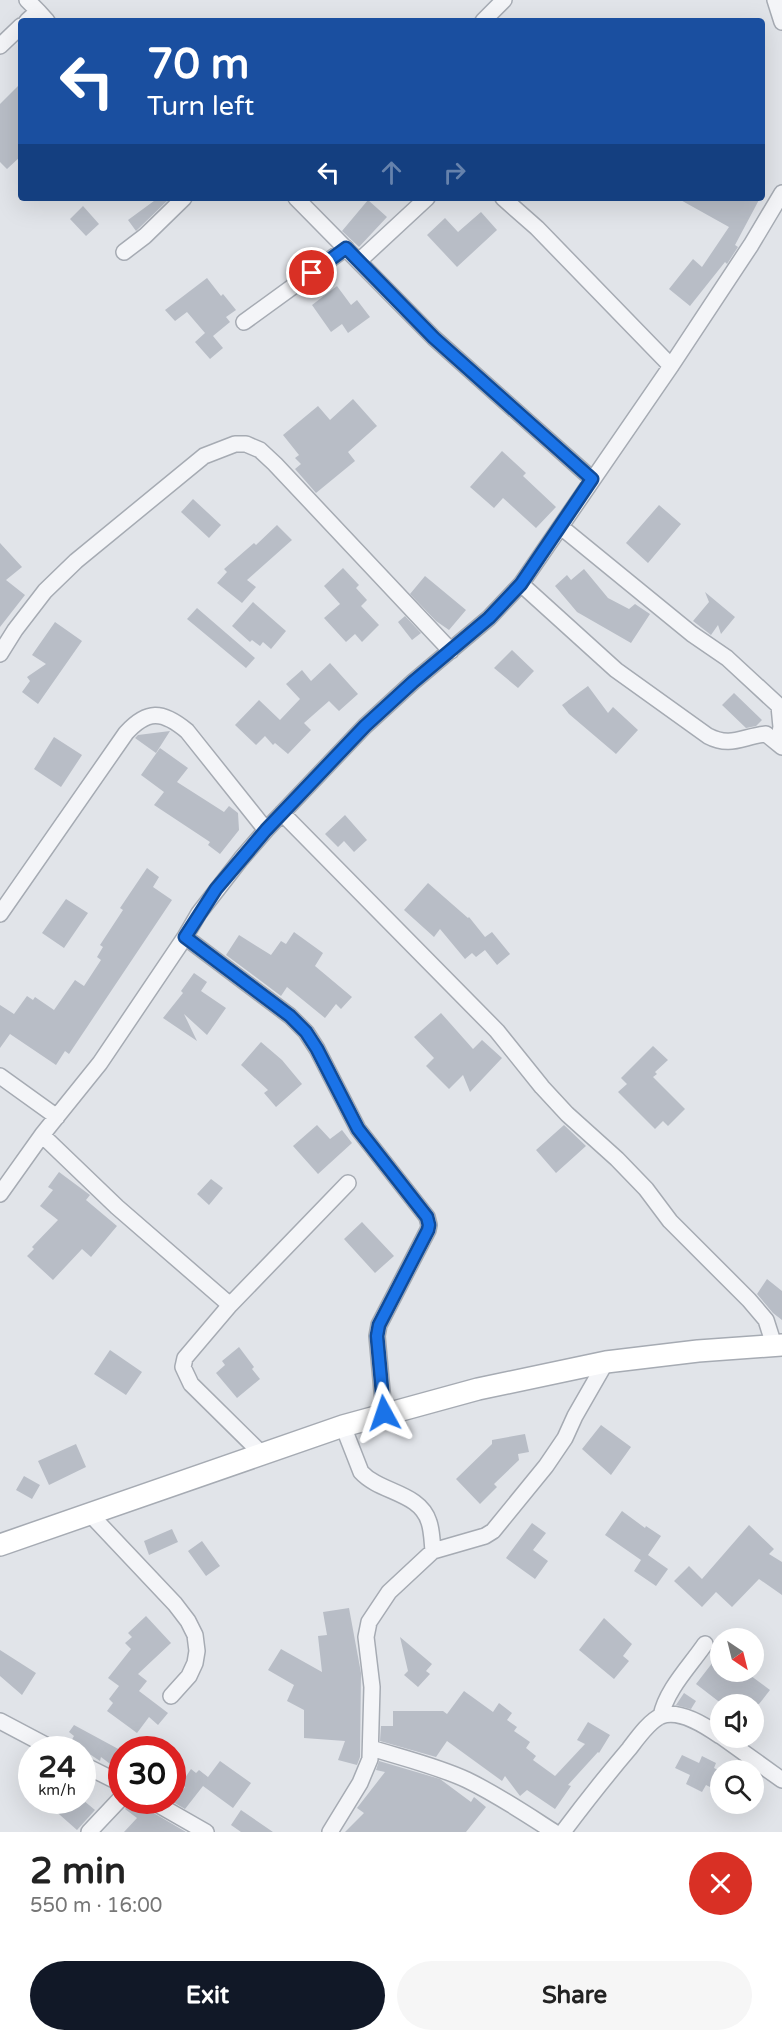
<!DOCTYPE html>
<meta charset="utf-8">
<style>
body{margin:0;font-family:"Varela Round",sans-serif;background:#f6f6f6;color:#222;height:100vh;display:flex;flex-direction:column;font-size:22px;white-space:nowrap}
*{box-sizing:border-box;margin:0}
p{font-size:20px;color:#767676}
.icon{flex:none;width:33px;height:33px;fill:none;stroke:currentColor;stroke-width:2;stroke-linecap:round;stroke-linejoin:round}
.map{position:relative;height:1832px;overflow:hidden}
.panel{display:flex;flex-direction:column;background:#fff;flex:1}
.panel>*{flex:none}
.hud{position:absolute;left:18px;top:18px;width:747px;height:183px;border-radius:6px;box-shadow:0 6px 24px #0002;background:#1a4fa0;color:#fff;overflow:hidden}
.needle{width:39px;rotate:145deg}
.controls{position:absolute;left:710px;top:1628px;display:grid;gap:12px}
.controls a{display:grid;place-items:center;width:54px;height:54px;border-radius:50%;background:#fff;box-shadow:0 6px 24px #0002;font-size:30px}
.speed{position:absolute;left:18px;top:1736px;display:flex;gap:12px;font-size:30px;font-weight:700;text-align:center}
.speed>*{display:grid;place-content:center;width:78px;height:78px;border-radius:50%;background:#fff;box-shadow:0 6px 24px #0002;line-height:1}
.speed small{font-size:15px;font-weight:400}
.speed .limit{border:9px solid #d22;background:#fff;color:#111}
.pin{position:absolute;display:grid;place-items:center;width:51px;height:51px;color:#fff;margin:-26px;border:3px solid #fff;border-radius:50%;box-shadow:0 2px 6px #0007}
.me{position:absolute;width:66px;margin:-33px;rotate:355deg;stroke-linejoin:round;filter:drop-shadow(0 0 4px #0008)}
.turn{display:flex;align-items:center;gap:21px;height:126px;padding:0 30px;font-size:27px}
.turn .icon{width:78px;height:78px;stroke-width:2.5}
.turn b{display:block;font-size:42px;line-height:51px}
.lanes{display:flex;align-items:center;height:57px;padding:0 30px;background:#0003;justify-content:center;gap:30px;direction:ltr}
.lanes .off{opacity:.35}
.round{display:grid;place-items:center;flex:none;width:63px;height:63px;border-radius:32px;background:#f6f6f6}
.overview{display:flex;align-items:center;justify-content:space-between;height:102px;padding:0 30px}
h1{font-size:36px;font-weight:800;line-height:45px}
.button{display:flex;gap:12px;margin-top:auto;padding:12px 30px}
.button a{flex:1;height:69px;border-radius:36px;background:#111827;color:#fff;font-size:24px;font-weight:800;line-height:69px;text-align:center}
.button a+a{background:#f6f6f6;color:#222}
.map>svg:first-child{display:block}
.building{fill:#b8bdc6}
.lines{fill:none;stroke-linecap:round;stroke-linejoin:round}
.minor-casing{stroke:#a6abb3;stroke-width:18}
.secondary-casing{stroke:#a6abb3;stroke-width:24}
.minor{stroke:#f4f5f8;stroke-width:15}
.secondary{stroke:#fff;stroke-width:21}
.route-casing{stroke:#114b97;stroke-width:15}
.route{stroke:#1a73e8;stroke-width:10}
</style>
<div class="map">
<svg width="782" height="1832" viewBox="0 0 782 1832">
<rect width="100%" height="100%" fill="#e1e4e9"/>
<!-- building -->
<path class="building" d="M 21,83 L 21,156 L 7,169 L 0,162 L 0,104 Z
M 158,198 L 164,198 L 167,201 L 136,231 L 128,220 Z
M 677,198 L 760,198 L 735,245 L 738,247 L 727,264 L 725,262 L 690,306 L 669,289 L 693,259 L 702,267 L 729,227 Z
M 368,200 L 387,217 L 359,247 L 342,231 Z
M 83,206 L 99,224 L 86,236 L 70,219 Z
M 481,212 L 497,230 L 457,267 L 427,235 L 445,218 L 458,232 Z
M 207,278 L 221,296 L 223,294 L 236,310 L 226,317 L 230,322 L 213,336 L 223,348 L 210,359 L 195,342 L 205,333 L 187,312 L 175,321 L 165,310 Z
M 337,286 L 351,305 L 357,300 L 370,317 L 348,333 L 342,324 L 331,332 L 312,305 Z
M 353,399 L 377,426 L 348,452 L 355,461 L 316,493 L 295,469 L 301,464 L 295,458 L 299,455 L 283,435 L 318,406 L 330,420 Z
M 502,451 L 526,473 L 523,476 L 556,507 L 536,528 L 503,498 L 494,508 L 470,487 Z
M 193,499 L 221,525 L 209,538 L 181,512 Z
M 659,505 L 681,524 L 648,563 L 626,543 Z
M 277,525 L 292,540 L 247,580 L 256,587 L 242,603 L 217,583 L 227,572 L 224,569 L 254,543 L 256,545 Z
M 0,543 L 22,567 L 6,580 L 25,595 L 0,627 Z
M 343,568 L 359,585 L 356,588 L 367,600 L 361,606 L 379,625 L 362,642 L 355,634 L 346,642 L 324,618 L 340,604 L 324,586 Z
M 584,569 L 608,598 L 629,609 L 635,604 L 650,614 L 631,643 L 577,612 L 555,586 L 567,575 L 571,580 Z
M 425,576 L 466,610 L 449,630 L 436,621 L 410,594 Z
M 705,592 L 735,617 L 721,634 L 718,625 L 711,635 L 693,621 L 709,602 Z
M 253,602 L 286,631 L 271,649 L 263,642 L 260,646 L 252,640 L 250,642 L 232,626 Z
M 197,608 L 255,658 L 246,668 L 187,619 Z
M 405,616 L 421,633 L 412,640 L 398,622 Z
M 55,622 L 82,641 L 38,704 L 22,692 L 30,681 L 27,677 L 46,664 L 32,655 Z
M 512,650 L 534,671 L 518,688 L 494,668 Z
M 330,663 L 358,694 L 339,711 L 329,701 L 304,723 L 311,730 L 288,754 L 275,743 L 273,745 L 265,736 L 256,745 L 235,725 L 259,700 L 280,720 L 300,699 L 286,684 L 302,670 L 311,681 Z
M 588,686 L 608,713 L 613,707 L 638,730 L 616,754 L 569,714 L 562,705 Z
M 734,693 L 762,720 L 756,726 L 746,728 L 722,705 Z
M 170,731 L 156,753 L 135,738 L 138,735 Z
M 54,737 L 82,755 L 61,787 L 34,769 Z
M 160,748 L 188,768 L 177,782 L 224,812 L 229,806 L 238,813 L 239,830 L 220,854 L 208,845 L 210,842 L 154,805 L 164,792 L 141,775 Z
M 345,815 L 367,840 L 354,852 L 344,841 L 338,847 L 325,834 Z
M 147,868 L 159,877 L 153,887 L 172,900 L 69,1054 L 65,1051 L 56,1065 L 10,1034 L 0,1048 L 0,1005 L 14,1014 L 27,996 L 33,1000 L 35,997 L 54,1010 L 75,980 L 84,986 L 101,960 L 97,957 L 103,947 L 100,945 L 123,910 L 120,908 Z
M 428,883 L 468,918 L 469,917 L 485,937 L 492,932 L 510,954 L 497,965 L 485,950 L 476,957 L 472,953 L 465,959 L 440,929 L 434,937 L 404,910 Z
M 66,899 L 88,913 L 64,948 L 42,933 Z
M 294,932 L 323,953 L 315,966 L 352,997 L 341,1009 L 336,1004 L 325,1018 L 287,987 L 281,996 L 226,955 L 239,935 L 271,955 L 281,941 L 286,944 Z
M 194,973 L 207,982 L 201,991 L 226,1008 L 207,1035 L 184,1014 L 197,1041 L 163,1018 L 183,993 L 181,991 Z
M 441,1013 L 473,1049 L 482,1040 L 502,1058 L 470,1092 L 463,1075 L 449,1089 L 426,1066 L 434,1058 L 414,1037 Z
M 261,1042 L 282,1060 L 302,1084 L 276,1107 L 264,1093 L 268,1090 L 241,1065 Z
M 653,1046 L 668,1060 L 655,1072 L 657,1074 L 653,1077 L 685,1109 L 668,1126 L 663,1121 L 655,1129 L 618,1092 L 627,1084 L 621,1078 Z
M 317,1125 L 330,1139 L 342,1130 L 352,1143 L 318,1174 L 293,1146 Z
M 564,1125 L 586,1146 L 556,1173 L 536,1150 Z
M 59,1172 L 90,1195 L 86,1200 L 117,1226 L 91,1257 L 82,1249 L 53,1280 L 27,1256 L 34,1249 L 32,1247 L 58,1220 L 40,1206 L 53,1190 L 48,1187 Z
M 211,1179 L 223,1188 L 209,1205 L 197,1194 Z
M 362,1222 L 394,1256 L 375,1273 L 344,1239 Z
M 767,1279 L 782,1291 L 782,1320 L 773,1313 L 757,1294 Z
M 239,1347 L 254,1367 L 252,1369 L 260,1379 L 237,1398 L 216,1373 L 225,1365 L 222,1361 Z
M 110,1350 L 142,1372 L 126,1395 L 94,1374 Z
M 601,1425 L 631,1447 L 611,1475 L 582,1449 Z
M 525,1434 L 529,1452 L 518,1454 L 519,1460 L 494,1484 L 497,1487 L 480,1504 L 456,1479 L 492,1444 L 492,1440 Z
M 76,1444 L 86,1467 L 49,1485 L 38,1461 Z
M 24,1476 L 40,1485 L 32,1499 L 16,1490 Z
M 622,1511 L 645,1528 L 646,1526 L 661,1536 L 648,1555 L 668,1569 L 656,1586 L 634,1571 L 641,1560 L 605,1535 Z
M 532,1523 L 546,1533 L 533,1550 L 548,1561 L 535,1579 L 506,1558 Z
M 749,1525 L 774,1549 L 769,1554 L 782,1562 L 782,1595 L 759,1579 L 732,1607 L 716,1592 L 702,1607 L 674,1581 L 689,1566 L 702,1579 Z
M 172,1529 L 178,1542 L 149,1555 L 144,1541 Z
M 202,1541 L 220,1566 L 206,1576 L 188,1551 Z
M 349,1608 L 361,1673 L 360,1757 L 357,1765 L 338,1760 L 345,1741 L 304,1738 L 304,1710 L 287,1701 L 294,1685 L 268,1670 L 281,1649 L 322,1672 L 318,1636 L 327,1635 L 323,1612 Z
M 146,1616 L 171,1643 L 138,1674 L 147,1681 L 139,1691 L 168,1713 L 158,1725 L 149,1717 L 137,1733 L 107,1711 L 113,1703 L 109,1699 L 119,1686 L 108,1678 L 131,1649 L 125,1643 L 132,1637 L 128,1633 Z
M 604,1618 L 632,1644 L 623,1656 L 629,1661 L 614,1679 L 579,1650 Z
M 400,1637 L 432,1664 L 426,1671 L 430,1674 L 418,1687 L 404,1675 L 408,1671 Z
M 0,1650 L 36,1673 L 22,1695 L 0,1676 Z
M 720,1653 L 720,1671 L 731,1671 L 742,1680 L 747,1673 L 770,1690 L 759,1704 L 722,1704 L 696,1684 Z
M 464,1691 L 493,1712 L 499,1703 L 512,1713 L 507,1720 L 517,1727 L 514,1731 L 530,1742 L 526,1748 L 536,1756 L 533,1760 L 555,1776 L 585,1744 L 577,1740 L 588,1722 L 610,1735 L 599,1753 L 598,1752 L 568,1785 L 571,1786 L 555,1809 L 527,1790 L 520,1796 L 505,1776 L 502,1781 L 447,1741 L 436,1757 L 380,1741 L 381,1726 L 393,1726 L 393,1711 L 443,1711 L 447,1714 Z
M 684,1693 L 696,1701 L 691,1709 L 676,1705 Z
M 74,1725 L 122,1751 L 122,1773 L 101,1757 L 100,1761 L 82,1749 L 70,1743 L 74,1736 L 69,1732 Z
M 682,1755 L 699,1763 L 702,1756 L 716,1763 L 714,1768 L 720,1771 L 720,1781 L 716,1790 L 706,1785 L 702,1792 L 686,1784 L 690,1775 L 675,1768 Z
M 220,1761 L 251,1783 L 233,1808 L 203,1786 L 185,1809 L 173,1802 L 185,1787 L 181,1784 L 191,1769 L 196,1773 L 199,1770 L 208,1777 Z
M 379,1761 L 440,1779 L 471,1802 L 474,1797 L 486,1807 L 466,1832 L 345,1832 L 364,1813 L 357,1808 L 385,1772 L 376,1770 Z
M 43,1800 L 83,1800 L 95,1810 L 77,1830 Z
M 132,1800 L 138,1800 L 145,1808 L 186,1832 L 124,1832 L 137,1818 L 125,1809 Z
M 241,1810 L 273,1832 L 241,1832 L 231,1825 Z"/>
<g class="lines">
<defs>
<path id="minor" d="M 27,0 L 38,11
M 775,0 L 782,22
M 27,21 L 38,11 L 47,21
M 483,21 L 504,0
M 0,46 L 21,26
M 296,198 L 434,338 L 592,479
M 503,198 L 537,228 L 671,366
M 124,252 L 145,236 L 184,198
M 359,261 L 427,198
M 244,322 L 346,248
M 561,527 L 692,634 L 727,658 L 779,706 L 781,727 L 778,743
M 521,584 L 616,670 L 708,736 C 731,748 743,736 766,734 L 782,747
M 0,654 L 15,630 L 45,591 L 76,561 L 204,456 L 235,444 L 246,444 L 260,450 L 275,464 L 451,651
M 282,813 L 497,1031 L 542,1087 L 567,1114 L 617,1159 L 646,1189 L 670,1221 L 749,1300 L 766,1320 L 774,1345
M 0,914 L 126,733 C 147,710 162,710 187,731 L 266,830
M 185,937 L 290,1016 L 306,1032 L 317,1049 L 358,1129 L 427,1217 L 429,1225 L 428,1230 L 379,1325 L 377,1336 L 384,1413
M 0,1076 L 57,1117
M 42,1135 L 117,1207 L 230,1305
M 0,1194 L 42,1135 L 100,1063 L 185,937 L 199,913 L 241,859 L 266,830 L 365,726 L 413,682 L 489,618 L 521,584 L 671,366 L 751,245 L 782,193
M 261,1453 L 191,1384 L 183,1367 L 185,1358 L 230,1305 L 348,1183
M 90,1514 L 175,1604 L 188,1621 L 195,1635 L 197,1651 L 195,1663 L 189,1676 L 171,1696
M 433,1551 L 485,1536 L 493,1531 L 546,1466 L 565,1438 L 575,1416 L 606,1362
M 661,1716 C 666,1690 690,1666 705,1644
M 0,1721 L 53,1749
M 722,1737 L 782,1780
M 371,1748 C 403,1758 437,1766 467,1780 C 498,1795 526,1814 554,1832
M 82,1764 L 122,1784
M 150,1800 L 206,1832
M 89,1832 L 122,1797
M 330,1832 L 360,1783 L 370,1759 L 372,1687 L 366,1637 L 369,1622 L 389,1592 L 433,1551 C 432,1541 432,1531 429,1522 C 420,1492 380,1493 361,1472 L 343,1426
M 563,1832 C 584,1804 606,1776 629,1749 C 636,1740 649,1721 661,1716 C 679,1709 706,1726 720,1736"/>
<path id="secondary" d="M 0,1545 L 343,1426 L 478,1389 L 606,1362 L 698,1351 L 782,1345"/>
</defs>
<!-- minor casing -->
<use href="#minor" class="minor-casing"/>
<!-- secondary casing -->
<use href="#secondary" class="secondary-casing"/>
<!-- minor -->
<use href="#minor" class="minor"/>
<!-- secondary -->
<use href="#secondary" class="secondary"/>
</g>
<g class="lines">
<defs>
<path id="route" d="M 312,273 L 346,248 L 434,338 L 592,479 L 521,584 L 489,618 L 413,682 L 365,726 L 266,830 L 216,889 L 185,937 L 290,1016 L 306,1032 L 317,1049 L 358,1129 L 427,1217 L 429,1225 L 428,1230 L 379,1325 L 377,1336 L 384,1413"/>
</defs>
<!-- route casing -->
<use href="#route" class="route-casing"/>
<!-- route -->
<use href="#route" class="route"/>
</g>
</svg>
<div class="controls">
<a><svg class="needle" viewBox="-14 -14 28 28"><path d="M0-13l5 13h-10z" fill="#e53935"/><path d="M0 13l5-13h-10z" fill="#767676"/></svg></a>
<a><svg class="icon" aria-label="sound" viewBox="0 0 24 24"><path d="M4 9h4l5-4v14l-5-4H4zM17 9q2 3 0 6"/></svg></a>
<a><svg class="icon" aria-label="search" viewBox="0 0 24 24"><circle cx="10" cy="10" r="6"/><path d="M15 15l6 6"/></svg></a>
</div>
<div class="speed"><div>24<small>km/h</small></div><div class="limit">30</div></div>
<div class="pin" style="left:312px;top:273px;background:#d93025"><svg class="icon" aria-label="arrive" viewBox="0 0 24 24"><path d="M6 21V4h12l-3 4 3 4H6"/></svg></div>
<svg class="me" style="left:384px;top:1413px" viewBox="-20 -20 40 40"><path d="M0-17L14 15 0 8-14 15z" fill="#1a73e8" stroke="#fff" stroke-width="4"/></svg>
<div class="hud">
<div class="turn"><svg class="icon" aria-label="left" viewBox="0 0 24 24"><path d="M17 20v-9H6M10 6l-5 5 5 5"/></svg><div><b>70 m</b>Turn left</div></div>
<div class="lanes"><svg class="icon" aria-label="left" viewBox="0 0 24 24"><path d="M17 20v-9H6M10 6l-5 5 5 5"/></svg><svg class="icon off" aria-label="ahead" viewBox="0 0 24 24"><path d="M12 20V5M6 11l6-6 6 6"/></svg><svg class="icon off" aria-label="right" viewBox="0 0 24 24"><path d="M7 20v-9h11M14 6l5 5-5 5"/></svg></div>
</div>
</div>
<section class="panel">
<div class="overview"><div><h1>2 min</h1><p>550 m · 16:00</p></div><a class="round" style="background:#d93025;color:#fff"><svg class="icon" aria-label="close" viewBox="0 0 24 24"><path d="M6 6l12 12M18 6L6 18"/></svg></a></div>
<div class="button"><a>Exit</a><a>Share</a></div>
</section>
